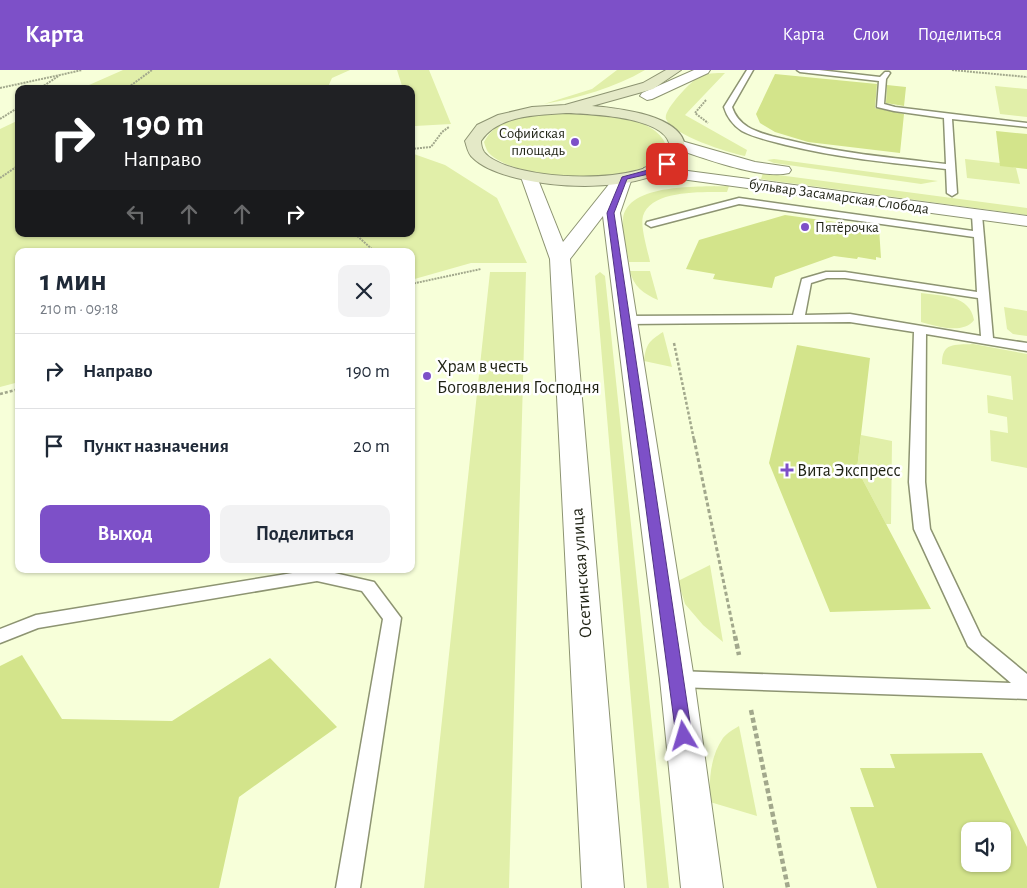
<!DOCTYPE html>
<html lang="ru">
<meta charset="utf-8">
<style>
body{margin:0;font-family:"Alegreya Sans",sans-serif;background:#f2f2f3;color:#1f2937;height:100vh;display:flex;flex-direction:column;font-size:19px;white-space:nowrap}
*{box-sizing:border-box;margin:0}
p{font-size:16px;color:#747a83}
.icon{flex:none;width:28px;height:28px;fill:none;stroke:currentColor;stroke-width:2;stroke-linecap:round;stroke-linejoin:round}
.map{position:relative;flex:1;overflow:hidden}
.drawer{position:absolute;left:15px;top:178px;width:400px;height:325px;display:flex;flex-direction:column;background:#fff;border-radius:10px;box-shadow:0 1px 4px #0004}
.drawer>*{flex:none}
.top-card{position:absolute;left:15px;top:15px;width:400px;height:152px;border-radius:10px;box-shadow:0 1px 4px #0004;background:#202124;color:#fff;overflow:hidden}
.buttons{position:absolute;left:961px;top:752px;display:grid;gap:10px}
.buttons a{display:grid;place-items:center;width:50px;height:50px;border-radius:10px;background:#fff;box-shadow:0 1px 4px #0004;font-size:25px}
.pin{position:absolute;display:grid;place-items:center;width:42px;height:42px;color:#fff;margin:-21px;border-radius:10px;box-shadow:0 2px 8px #0006}
.me{position:absolute;width:55px;margin:-28px;rotate:353deg;stroke-linejoin:round;filter:drop-shadow(0 0 4px #0008)}
.turn{display:flex;align-items:center;gap:18px;height:105px;padding:0 25px;font-size:22px}
.turn .icon{width:65px;height:65px;stroke-width:2.5}
.turn b{display:block;font-size:35px;line-height:42px}
.lanes{display:flex;align-items:center;height:48px;padding:0 25px;background:#0003;justify-content:center;gap:25px;direction:ltr}
.lanes .off{opacity:.35}
.round{display:grid;place-items:center;flex:none;width:52px;height:52px;border-radius:10px;background:#f2f2f3}
.headline{display:flex;align-items:center;justify-content:space-between;height:85px;padding:0 25px}
h1{font-size:30px;font-weight:700;line-height:38px}
.primary-button{display:flex;gap:10px;margin-top:auto;padding:10px 25px}
.primary-button a{flex:1;height:58px;border-radius:10px;background:#7d50c8;color:#fff;font-size:20px;font-weight:700;line-height:58px;text-align:center}
.primary-button a+a{background:#f2f2f3;color:#1f2937}
ul{padding:0;list-style:none}
li{display:flex;align-items:center;gap:15px;height:75px;padding:0 25px;border-top:1px solid #e0e1e3}
li div{flex:1}
li b{display:block;font-size:19px}
li em{font-style:normal}
header{display:flex;align-items:center;gap:30px;box-sizing:border-box;height:70px;padding:0 25px;background:#7d50c8;color:#fff}
header strong{font-size:24px}
nav{display:flex;gap:28px;margin-inline-start:auto;font-size:18px}
.map>svg:first-child{display:block}
.green{fill:#e1efa9}
.building{fill:#d3e48b;fill-rule:evenodd}
.lines{fill:none;stroke-linecap:round;stroke-linejoin:round}
.lane-casing{stroke:#8d9472;stroke-width:3}
.street-casing{stroke:#8d9472;stroke-width:2}
.secondary-casing{stroke:#8d9472;stroke-width:2}
.path-far3{stroke:#a2a88c;stroke-width:2;stroke-dasharray:2 1;stroke-linecap:butt}
.path-far2{stroke:#a2a88c;stroke-width:2.5;stroke-dasharray:3 2;stroke-linecap:butt}
.path-far1{stroke:#a2a88c;stroke-width:3;stroke-dasharray:4 2.5;stroke-linecap:butt}
.path{stroke:#a2a88c;stroke-width:4.5;stroke-dasharray:5 3;stroke-linecap:butt}
.lane{fill:#fff;fill-rule:evenodd}
.street{fill:#fff;fill-rule:evenodd}
.secondary{fill:#e4e9c7;fill-rule:evenodd}
.route{fill:#7d50c8;stroke:#513482}
.poi-dot{fill:#7d50c8;stroke:#fff;stroke-width:2}
.labels{text-anchor:middle;stroke-width:5;stroke-linejoin:round;paint-order:stroke}
.far-poi-label{font-size:15px;fill:#1f2214;stroke:#fff;text-anchor:end}
.far-street-label{font-size:15px;fill:#1f2214;stroke:#fff}
.poi-label{font-size:18px;fill:#1f2214;stroke:#fff;text-anchor:start}
.street-label{font-size:18px;fill:#1f2214;stroke:#fff}
</style>
<header>
<strong>Карта</strong>
<nav><a>Карта</a><a>Слои</a><a>Поделиться</a></nav>
</header>
<div class="map">
<svg width="1027" height="818" viewBox="0 0 1027 818">
<rect width="100%" height="100%" fill="#f7ffd9"/>
<!-- green -->
<path class="green" d="M 123,0 L 350,0 L 332,8 L 327,19 L 80,19 Z
M 397,0 L 429,0 L 451,54 L 415,56 L 411,44 L 411,19 L 403,19 Z
M 617,0 L 645,0 C 614,18 579,28 544,34 L 592,19 Z
M 725,3 L 685,45 L 747,80 L 745,86 C 729,83 672,65 666,49 C 663,40 690,13 698,7 C 705,3 717,3 725,3 Z
M 995,16 L 1027,19 L 1027,47 L 1000,44 Z
M 565,42 C 595,44 655,43 667,77 C 665,80 663,85 661,87 C 633,115 514,112 488,82 C 486,79 485,75 484,72 C 498,44 538,44 565,42 Z
M 19,50 L 19,164 L 411,164 L 411,83 L 445,95 L 497,128 L 527,193 L 471,193 L 411,210 L 411,181 L 19,181 L 19,312 L 0,317 L 0,59 Z
M 774,89 L 938,111 L 921,114 L 774,93 L 767,90 Z
M 965,89 L 1000,93 L 1016,98 L 1020,114 L 967,108 Z
M 763,103 L 1027,138 L 1027,145 L 761,109 Z
M 729,116 L 727,122 C 705,122 651,119 643,146 C 640,157 648,181 650,192 L 629,192 C 627,179 622,163 623,150 C 625,112 704,117 729,116 Z
M 630,201 L 650,201 L 658,230 C 644,224 633,216 630,201 Z
M 490,202 L 526,202 L 509,818 L 424,818 Z
M 600,202 L 605,206 L 669,818 L 647,818 L 595,206 Z
M 921,223 C 942,226 970,225 974,250 C 963,265 936,256 921,252 Z
M 1004,237 L 1027,241 L 1027,266 L 1013,264 L 1007,259 Z
M 663,262 L 672,297 L 644,291 C 646,274 649,271 663,262 Z
M 973,274 L 1027,284 L 1027,398 L 991,391 L 990,360 L 1008,363 L 1007,347 L 988,343 L 987,325 L 1013,330 L 1011,306 L 942,294 C 942,272 954,275 973,274 Z
M 861,365 L 892,371 L 891,454 L 886,454 L 857,399 Z
M 710,495 L 723,572 L 703,555 L 685,534 L 678,511 Z
M 739,656 L 757,746 L 710,732 C 709,710 710,687 723,668 C 727,663 734,659 739,656 Z"/>
<!-- building -->
<path class="building" d="M 775,4 L 877,14 L 875,38 L 904,44 L 900,83 L 808,72 L 775,62 L 760,53 L 756,44 Z
M 887,15 L 906,17 L 904,36 L 886,33 Z
M 996,61 L 1027,64 L 1027,99 L 1000,96 Z
M 785,145 L 879,158 L 881,188 L 876,187 L 876,190 L 858,187 L 857,189 L 834,186 L 775,207 L 772,218 L 713,209 L 715,204 L 686,199 L 699,170 Z
M 797,275 L 870,288 L 857,399 L 931,539 L 830,542 L 769,393 Z
M 22,585 L 62,649 L 172,651 L 270,588 L 337,657 L 239,727 L 219,818 L 0,818 L 0,596 Z
M 982,683 L 1027,777 L 1027,818 L 877,818 L 850,737 L 874,737 L 860,698 L 895,698 L 890,684 ZM 970,761 L 1002,761 L 1002,794 L 970,794 Z"/>
<g class="lines">
<defs>
<path id="lane" d="M 747,0 L 753,0 L 732,37 C 735,46 740,52 748,57 C 760,64 775,67 788,70 C 839,83 893,88 946,94 L 944,48 L 894,41 L 877,37 L 879,11 L 800,2 L 797,0 L 819,0 L 880,7 L 885,2 L 889,2 L 890,3 L 886,9 L 884,34 L 895,37 L 1027,53 L 1027,57 L 952,49 L 957,123 L 952,126 L 947,123 L 946,99 C 893,93 839,88 786,75 C 772,71 755,68 742,61 C 733,55 727,47 724,37 Z
M 739,128 L 973,161 L 972,145 L 977,142 L 982,145 L 993,268 L 1027,273 L 1027,281 L 926,264 L 925,412 L 930,459 L 981,566 L 1027,604 L 1027,629 L 677,617 L 670,614 L 668,609 L 670,604 L 677,601 L 1011,613 L 968,576 L 914,459 L 909,412 L 914,262 L 850,252 L 627,254 L 621,250 L 627,246 L 793,245 L 802,209 L 826,202 L 845,202 L 977,222 L 974,167 L 739,134 L 651,157 L 646,154 L 647,152 ZM 827,208 L 845,208 L 978,228 L 981,266 L 850,244 L 805,245 L 811,213 Z
M 317,499 L 374,512 L 401,548 L 360,818 L 336,818 L 383,549 L 362,521 L 317,511 L 38,558 L 0,573 L 0,559 L 36,545 Z"/>
<path id="street" d="M 694,0 L 710,0 L 708,3 L 652,29 L 647,30 L 640,26 L 642,23 Z
M 678,70 L 755,92 L 789,97 L 791,100 L 789,103 C 761,110 701,87 673,78 L 670,75 L 673,72 Z
M 650,96 L 1027,146 L 1027,156 L 644,104 L 642,101 L 644,98 Z
M 529,102 L 535,104 L 537,107 L 563,172 L 610,113 L 614,112 L 618,105 L 630,105 L 632,108 L 620,143 L 694,609 L 723,818 L 681,818 L 660,609 L 603,146 L 570,189 L 624,818 L 582,818 L 550,189 L 521,107 L 523,104 Z"/>
<path id="secondary" d="M 666,0 L 681,0 L 653,19 L 592,36 C 616,38 687,45 685,80 C 665,131 507,122 473,88 C 468,84 467,77 465,71 L 477,55 L 498,45 L 532,37 L 565,35 L 643,13 ZM 566,43 C 588,44 673,46 670,80 C 653,118 508,112 484,82 C 482,79 481,74 481,71 C 498,45 537,45 566,43 Z"/>
</defs>
<!-- lane casing -->
<use href="#lane" class="lane-casing"/>
<!-- street casing -->
<use href="#street" class="street-casing"/>
<!-- secondary casing -->
<use href="#secondary" class="secondary-casing"/>
<!-- path-far3 -->
<path class="path-far3" d="M 952,0 L 1027,7
M 0,18 L 60,5
M 39,19 L 60,5 L 82,0
M 126,19 L 152,0
M 706,30 L 695,43 L 708,53
M 0,49 L 19,37
M 411,79 L 431,77 L 442,62 L 449,57
M 0,108 L 19,95
M 355,164 L 374,181
M 411,214 L 481,199"/>
<!-- path-far2 -->
<path class="path-far2" d="M 674,273 L 694,370
M 0,324 L 19,319"/>
<!-- path-far1 -->
<path class="path-far1" d="M 694,369 L 735,567"/>
<!-- path -->
<path class="path" d="M 735,566 L 739,585
M 751,640 L 788,818"/>
<!-- lane -->
<use href="#lane" class="lane"/>
<!-- street -->
<use href="#street" class="street"/>
<!-- secondary -->
<use href="#secondary" class="secondary"/>
</g>
<!-- route -->
<path class="route" d="M 664,92 L 670,94 L 653,103 L 627,109 L 614,143 L 692,666 L 690,670 L 684,672 L 679,670 L 676,666 L 607,143 L 622,107 L 648,100 Z"/>
<!-- markers -->
<g class="poi-dot">
<circle cx="575" cy="72" r="5"/>
<circle cx="805" cy="157" r="5"/>
<circle cx="427" cy="306" r="5"/>
<path d="M784.5 392.5h5v5h5v5h-5v5h-5v-5h-5v-5h5z"/>
</g>
<g class="labels">
<!-- far-poi labels -->
<g class="far-poi-label">
<text x="565" y="68">Софийская<tspan x="565" dy="17">площадь</tspan></text>
<text x="815" y="162" text-anchor="start">Пятёрочка</text>
</g>
<!-- far-street labels -->
<g class="far-street-label">
<text transform="translate(839 126) rotate(8)" y="5">бульвар Засамарская Слобода</text>
</g>
<!-- poi labels -->
<g class="poi-label">
<text x="437" y="302">Храм в честь<tspan x="437" dy="21">Богоявления Господня</tspan></text>
<text x="797" y="406">Вита Экспресс</text>
</g>
<!-- street labels -->
<g class="street-label">
<text transform="translate(581 503) rotate(-94)" y="6">Осетинская улица</text>
</g>
</g>
</svg>
<div class="buttons">
<a><svg class="icon" aria-label="sound" viewBox="0 0 24 24"><path d="M4 9h4l5-4v14l-5-4H4zM17 9q2 3 0 6"/></svg></a>
</div>
<div class="pin" style="left:667px;top:94px;background:#d93025"><svg class="icon" aria-label="arrive" viewBox="0 0 24 24"><path d="M6 21V4h12l-3 4 3 4H6"/></svg></div>
<svg class="me" style="left:684px;top:666px" viewBox="-20 -20 40 40"><path d="M0-17L14 15 0 8-14 15z" fill="#7d50c8" stroke="#fff" stroke-width="4"/></svg>
<div class="top-card">
<div class="turn"><svg class="icon" aria-label="right" viewBox="0 0 24 24"><path d="M7 20v-9h11M14 6l5 5-5 5"/></svg><div><b>190 m</b>Направо</div></div>
<div class="lanes"><svg class="icon off" aria-label="left" viewBox="0 0 24 24"><path d="M17 20v-9H6M10 6l-5 5 5 5"/></svg><svg class="icon off" aria-label="ahead" viewBox="0 0 24 24"><path d="M12 20V5M6 11l6-6 6 6"/></svg><svg class="icon off" aria-label="ahead" viewBox="0 0 24 24"><path d="M12 20V5M6 11l6-6 6 6"/></svg><svg class="icon" aria-label="right" viewBox="0 0 24 24"><path d="M7 20v-9h11M14 6l5 5-5 5"/></svg></div>
</div>
<section class="drawer">
<div class="headline"><div><h1>1 мин</h1><p>210 m · 09:18</p></div><a class="round"><svg class="icon" aria-label="close" viewBox="0 0 24 24"><path d="M6 6l12 12M18 6L6 18"/></svg></a></div>
<ul>
<li><svg class="icon" aria-label="right" viewBox="0 0 24 24"><path d="M7 20v-9h11M14 6l5 5-5 5"/></svg><div><b>Направо</b></div><em>190 m</em></li>
<li><svg class="icon" aria-label="arrive" viewBox="0 0 24 24"><path d="M6 21V4h12l-3 4 3 4H6"/></svg><div><b>Пункт назначения</b></div><em>20 m</em></li>
</ul>
<div class="primary-button"><a>Выход</a><a>Поделиться</a></div>
</section>
</div>
